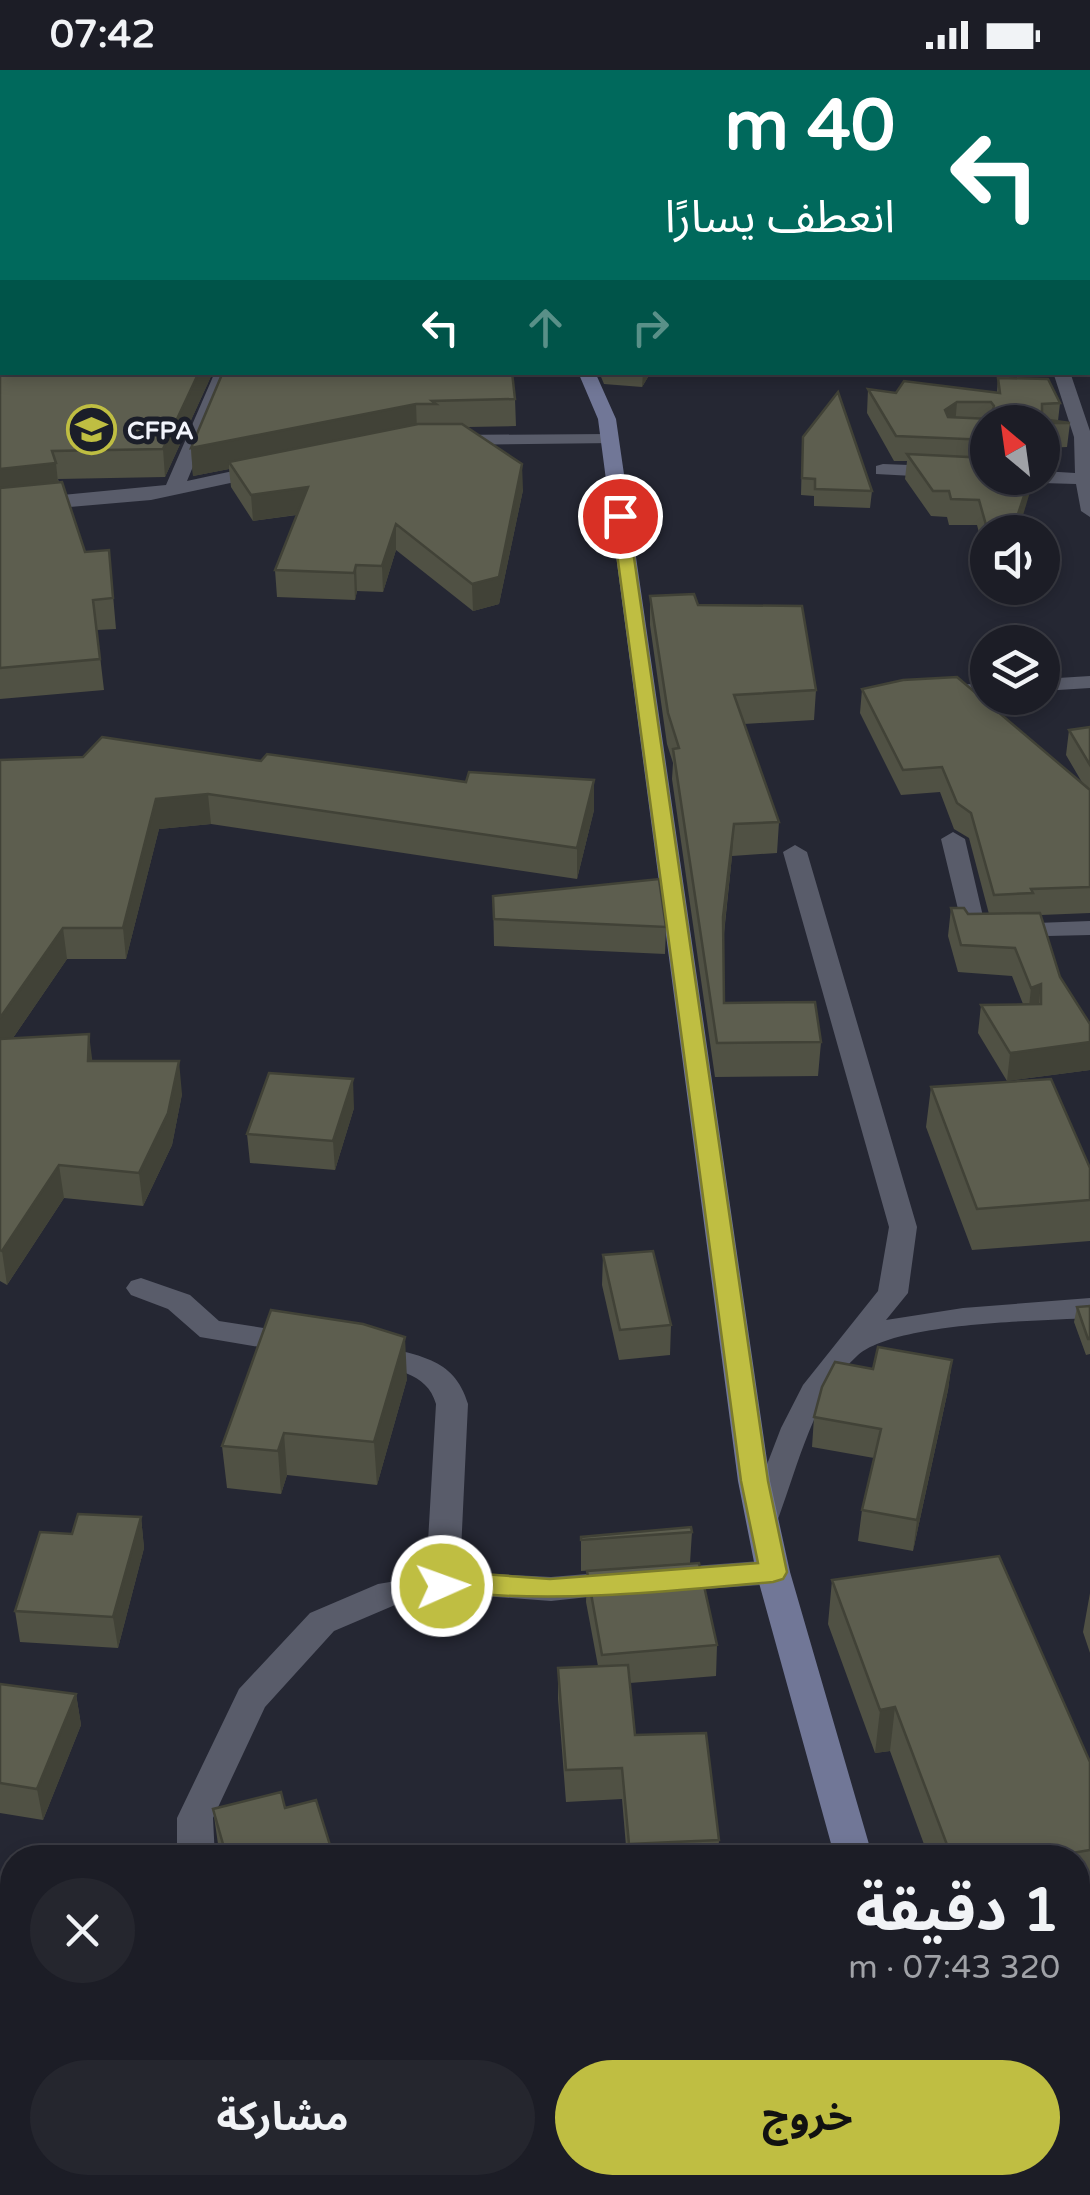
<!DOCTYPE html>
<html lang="ar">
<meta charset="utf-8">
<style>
body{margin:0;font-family:"Varela Round","Noto Sans Arabic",sans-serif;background:#25262e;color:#f1f3f6;direction:rtl;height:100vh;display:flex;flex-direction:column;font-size:38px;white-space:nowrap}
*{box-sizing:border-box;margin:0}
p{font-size:32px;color:#a0a2a7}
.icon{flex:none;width:55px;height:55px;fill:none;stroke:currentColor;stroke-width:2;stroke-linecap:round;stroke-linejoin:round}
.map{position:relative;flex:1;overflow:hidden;direction:ltr}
.details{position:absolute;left:0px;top:1775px;width:1090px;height:350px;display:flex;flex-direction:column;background:#1c1d26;border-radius:40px 40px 0 0;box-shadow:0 5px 15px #0003,0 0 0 2px #3a3b43;direction:rtl}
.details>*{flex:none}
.guide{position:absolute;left:0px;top:0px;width:1090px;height:305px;box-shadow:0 5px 15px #0003,0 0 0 2px #3a3b43;direction:rtl;background:#00695c;color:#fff;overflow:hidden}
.needle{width:65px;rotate:331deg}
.fabs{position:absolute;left:970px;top:335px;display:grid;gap:20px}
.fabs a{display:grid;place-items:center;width:90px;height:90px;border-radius:50%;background:#1c1d26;box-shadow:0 5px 15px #0003,0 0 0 2px #3a3b43;font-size:50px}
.pin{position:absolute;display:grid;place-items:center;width:85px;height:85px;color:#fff;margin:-42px;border:5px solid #fff;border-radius:50%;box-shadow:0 2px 10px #0007}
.me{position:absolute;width:110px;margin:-55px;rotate:88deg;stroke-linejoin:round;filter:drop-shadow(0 0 8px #0008)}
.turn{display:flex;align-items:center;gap:35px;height:210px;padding:0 30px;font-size:45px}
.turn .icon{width:130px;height:130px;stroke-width:2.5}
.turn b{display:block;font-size:70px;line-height:85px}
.lanes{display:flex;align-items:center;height:95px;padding:0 30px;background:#0003;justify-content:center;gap:50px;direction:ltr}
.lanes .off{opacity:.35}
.round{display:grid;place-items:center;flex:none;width:105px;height:105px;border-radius:52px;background:#25262e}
.summary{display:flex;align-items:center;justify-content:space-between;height:170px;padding:0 30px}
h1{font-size:60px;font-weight:700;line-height:75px}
.primary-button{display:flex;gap:20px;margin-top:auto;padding:20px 30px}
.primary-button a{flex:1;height:115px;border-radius:60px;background:#bfbe42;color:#111;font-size:40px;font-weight:700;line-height:115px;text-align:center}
.primary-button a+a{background:#25262e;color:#f1f3f6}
.status{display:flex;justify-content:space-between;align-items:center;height:70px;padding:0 50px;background:#1c1d26;direction:ltr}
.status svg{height:28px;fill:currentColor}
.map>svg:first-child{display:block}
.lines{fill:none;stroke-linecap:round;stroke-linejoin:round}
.minor{fill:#595c6a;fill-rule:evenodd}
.secondary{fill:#717797;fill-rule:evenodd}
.primary{stroke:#8893c3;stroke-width:28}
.wall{fill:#505144}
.shaded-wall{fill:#414237}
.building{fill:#5d5e4f;stroke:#414237;stroke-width:2.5;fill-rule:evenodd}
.route{fill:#bfbe42;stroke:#7c7c2b;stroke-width:2.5}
.labels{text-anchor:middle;stroke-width:10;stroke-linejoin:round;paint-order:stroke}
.far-poi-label{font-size:25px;font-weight:bold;fill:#f2f4fc;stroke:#1b1e29;text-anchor:start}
</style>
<div class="status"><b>07:42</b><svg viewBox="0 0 49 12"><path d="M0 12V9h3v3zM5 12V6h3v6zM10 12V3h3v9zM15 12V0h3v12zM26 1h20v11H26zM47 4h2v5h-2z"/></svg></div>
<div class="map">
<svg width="1090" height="2125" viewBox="0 0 1090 2125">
<rect width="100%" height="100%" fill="#252733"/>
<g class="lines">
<!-- minor -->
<path class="minor" d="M 248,0 L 269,0 L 270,2 L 247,2 Z
M 895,0 L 907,0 L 908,2 L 896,2 Z
M 1070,0 L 1087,0 L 1088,2 L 1071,2 Z
M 0,144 L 2,145 L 2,153 L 0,154 Z
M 215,302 L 232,302 L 187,411 L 265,394 L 274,400 L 272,404 L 151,430 L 0,443 L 0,431 L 166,415 Z
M 1053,302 L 1070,302 L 1090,361 L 1090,447 L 1081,441 L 1076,414 L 1042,413 L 1033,408 L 1042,408 L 1042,401 L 1075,403 L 1074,367 Z
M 609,364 L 618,369 L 615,373 L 450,375 L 441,370 L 450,365 Z
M 883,394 L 988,398 L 988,408 L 995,408 L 988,410 L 876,404 L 876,396 Z
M 1090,606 L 1090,618 L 1042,621 L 1042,609 Z
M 988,613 L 988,625 L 939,628 L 928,622 L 939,616 Z
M 953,762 L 965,769 L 985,855 L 1090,851 L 1090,865 L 965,868 L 941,769 Z
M 795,775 L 807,782 L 917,1157 L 908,1223 L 886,1250 L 963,1238 L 1090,1228 L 1090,1248 C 1038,1251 896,1252 858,1285 C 814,1324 798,1396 778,1449 L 774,1457 L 762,1461 L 750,1457 L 746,1449 L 781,1358 L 803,1315 L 878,1221 L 889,1157 L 783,782 Z
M 141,1208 L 190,1225 L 219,1251 L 295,1263 L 306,1266 L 310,1273 L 306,1280 L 295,1283 L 200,1267 L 168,1239 L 131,1225 L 126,1218 L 131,1211 Z
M 373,1274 C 416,1286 454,1286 468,1334 L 460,1502 L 551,1507 L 623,1501 L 635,1504 L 640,1513 L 635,1522 L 551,1531 L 469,1525 L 442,1528 L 395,1535 L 334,1561 L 265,1637 L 213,1748 L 215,1788 L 177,1788 L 177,1748 L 239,1619 L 310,1543 L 378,1514 L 426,1506 L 436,1334 C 427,1301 392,1300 362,1291 L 358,1284 L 362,1277 Z
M 773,1490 L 785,1493 L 790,1502 L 785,1511 L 773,1514 L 666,1522 L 654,1519 L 649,1510 L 654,1501 L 666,1498 Z
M 268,2112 L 312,2112 L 318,2125 L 274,2125 Z"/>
<!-- secondary -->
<path class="secondary" d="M 0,123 L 2,123 L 2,131 L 0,131 Z
M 578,302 L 595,302 L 616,349 L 770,1411 L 790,1502 L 873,1788 L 835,1788 L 756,1502 L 738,1411 L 598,349 Z
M 951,2112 L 993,2112 L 997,2125 L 955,2125 Z"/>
<!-- primary -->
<path class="primary" d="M 110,2 L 119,0
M 0,35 L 2,34"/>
</g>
<!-- wall -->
<path class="wall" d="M 0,0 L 111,0 L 117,2 L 2,2 L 2,15 L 0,13 Z
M 336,0 L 849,0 L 851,2 L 343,2 Z
M 0,207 L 213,302 L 165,407 L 58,409 L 85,482 L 109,480 L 116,559 L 97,560 L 104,620 L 0,629 Z
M 223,302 L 515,329 L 516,356 L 468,357 L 523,420 L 499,534 L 473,541 L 396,480 L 383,522 L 357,521 L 355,530 L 277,527 L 275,500 L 297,445 L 253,451 L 231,417 L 229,399 L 193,406 L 191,378 Z
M 599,302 L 651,302 L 642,317 L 604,314 Z
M 998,308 L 1060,333 L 1058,351 L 1070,353 L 1067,377 L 1044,378 L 988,352 L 988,408 L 1034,408 L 1033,412 L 988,462 L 988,498 L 977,455 L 949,455 L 947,447 L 931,446 L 905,409 L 907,391 L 894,391 L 867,343 L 868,319 L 896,323 L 997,322 Z
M 802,384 L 872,421 L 870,438 L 814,436 L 814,426 L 801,425 Z
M 992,518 L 1000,518 L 996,531 Z
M 650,526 L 698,535 L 816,620 L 814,650 L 744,654 L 779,752 L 777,783 L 732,786 L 724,864 L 724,933 L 821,972 L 818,1006 L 715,1007 L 672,709 L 673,693 L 667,674 L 650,555 Z
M 862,619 L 1083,714 L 1066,685 L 1069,660 L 1090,657 L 1090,843 L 1041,845 L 1060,907 L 1090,954 L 1090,1000 L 1007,1011 L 978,963 L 981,935 L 1023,934 L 1012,906 L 958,902 L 948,866 L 951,838 L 968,844 L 989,844 L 969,768 L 954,759 L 940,722 L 901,725 L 860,643 Z
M 0,690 L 594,740 L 577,809 L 211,754 L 159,759 L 126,889 L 67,889 L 13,968 L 93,991 L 182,1024 L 172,1075 L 143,1136 L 64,1128 L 7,1215 L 0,1211 Z
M 493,826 L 666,857 L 665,884 L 494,876 Z
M 931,1017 L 1090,1098 L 1090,1171 L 972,1180 L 926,1057 Z
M 354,1038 L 335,1100 L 250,1093 L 247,1064 Z
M 603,1185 L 671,1255 L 670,1285 L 619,1290 L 602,1215 Z
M 1090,1236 L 1090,1284 L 1086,1285 L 1074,1252 L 1077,1237 Z
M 952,1290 L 948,1320 L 913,1481 L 858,1471 L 862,1440 L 874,1388 L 812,1377 L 814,1347 L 873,1299 Z
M 407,1309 L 377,1415 L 287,1405 L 281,1424 L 227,1418 L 222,1376 Z
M 141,1447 L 144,1478 L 118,1578 L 20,1572 L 15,1541 L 72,1464 Z
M 692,1462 L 690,1493 L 581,1501 L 581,1467 Z
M 587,1501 L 717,1575 L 716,1606 L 630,1613 L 635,1665 L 719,1770 L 718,1788 L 627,1788 L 622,1729 L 566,1732 L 558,1629 L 558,1598 L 598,1596 L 586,1532 Z
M 832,1510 L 1090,1692 L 1090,1822 L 1078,1824 L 1078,1788 L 929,1788 L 890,1681 L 875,1683 L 828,1554 Z
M 1090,1523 L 1090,1583 L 1083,1562 Z
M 0,1614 L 76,1624 L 81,1655 L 43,1750 L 0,1743 Z
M 285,1738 L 334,1788 L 220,1788 L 213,1739 Z
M 12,1974 L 12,2046 L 4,2045 L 0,2025 L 0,2008 Z
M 407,2112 L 569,2112 L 577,2125 L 414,2125 Z"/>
<!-- shaded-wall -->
<path class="shaded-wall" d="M 1090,147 L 1090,166 L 1088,169 L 1088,150 Z
M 199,302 L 213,302 L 165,407 L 163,379 Z
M 643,302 L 651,302 L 642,317 Z
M 957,332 L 955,356 L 945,340 Z
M 416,334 L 417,361 L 229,392 L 229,399 L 193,406 L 191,378 Z
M 1047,353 L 1044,378 L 1042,383 L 1042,367 Z
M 56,393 L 59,422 L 0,428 L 0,399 Z
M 522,394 L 523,420 L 499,534 L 473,541 L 472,514 Z
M 1030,408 L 1034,408 L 1033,412 L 1018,462 L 1012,462 Z
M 308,417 L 309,443 L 253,451 L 251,425 Z
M 396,454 L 396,480 L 383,522 L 382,496 Z
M 356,495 L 357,521 L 355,530 L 354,503 Z
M 594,710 L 594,740 L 577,809 L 577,778 Z
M 208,724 L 211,754 L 159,759 L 126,889 L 123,858 L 156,729 Z
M 734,754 L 732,786 L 722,880 L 723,847 Z
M 63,858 L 67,889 L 0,987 L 0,948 Z
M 1041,914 L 1038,942 L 1028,946 L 1031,918 Z
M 89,964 L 93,996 L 88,991 Z
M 1090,972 L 1090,1000 L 1007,1011 L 1010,983 Z
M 179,991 L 182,1024 L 172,1075 L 143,1136 L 139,1103 Z
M 353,1009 L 354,1038 L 335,1100 L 333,1071 Z
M 59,1095 L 64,1128 L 7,1215 L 2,1181 Z
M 405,1267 L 407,1309 L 377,1415 L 374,1372 Z
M 952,1290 L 948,1320 L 913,1481 L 917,1450 Z
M 284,1363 L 287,1405 L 281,1424 L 278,1381 Z
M 141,1447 L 144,1478 L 118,1578 L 113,1547 Z
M 76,1624 L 81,1655 L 43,1750 L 37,1719 Z
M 895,1637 L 890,1681 L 875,1683 L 880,1640 Z
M 1090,2011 L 1090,2041 L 1078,2044 L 1078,2014 Z
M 280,2112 L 288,2112 L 289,2125 L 278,2125 Z
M 522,2112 L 526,2112 L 526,2125 L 497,2125 Z"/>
<!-- building -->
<path class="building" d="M 9,0 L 111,0 L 117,2 L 13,2 Z
M 392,0 L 849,0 L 851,2 L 399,2 Z
M 1088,57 L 1090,57 L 1090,79 L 1088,76 Z
M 1088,90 L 1090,91 L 1090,117 L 1088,119 Z
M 1088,127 L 1090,127 L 1090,147 L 1088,150 Z
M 0,151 L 2,151 L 2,172 L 0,171 Z
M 2,173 L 2,198 L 0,197 L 0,182 Z
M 2,198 L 2,302 L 199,302 L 163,379 L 52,381 L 56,393 L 0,399 L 0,207 Z
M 223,302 L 512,302 L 515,329 L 432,331 L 436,334 L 416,334 L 191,378 Z
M 998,308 L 1048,309 L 1060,333 L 1042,334 L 1042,349 L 1070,353 L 1047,353 L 1042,367 L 1042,352 L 988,352 L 988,370 L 896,366 L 868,319 L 896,323 L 904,311 L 1000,323 ZM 957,332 L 991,332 L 994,336 L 990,349 L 948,347 L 945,340 Z
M 838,322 L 872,421 L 815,419 L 815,409 L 802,408 L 803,367 Z
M 418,354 L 462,354 L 522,394 L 499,507 L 472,514 L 396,454 L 382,496 L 356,495 L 354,503 L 275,500 L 308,417 L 251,425 L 229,392 Z
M 907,384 L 988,388 L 988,408 L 1030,408 L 1012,462 L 988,462 L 979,430 L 951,429 L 949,421 L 933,421 Z
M 62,412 L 85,482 L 109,480 L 113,528 L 93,530 L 100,589 L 0,598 L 0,418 Z
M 694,524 L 698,535 L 802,536 L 816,620 L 734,625 L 779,752 L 734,754 L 723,847 L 724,933 L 815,932 L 821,972 L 717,973 L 673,679 L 679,678 L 668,643 L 650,526 Z
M 957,607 L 1090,720 L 1090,817 L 1031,819 L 1033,823 L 994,825 L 971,743 L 957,733 L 942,697 L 903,700 L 862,619 L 903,610 Z
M 1090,657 L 1090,695 L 1069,660 Z
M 102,667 L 261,691 L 267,684 L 466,712 L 469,702 L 594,710 L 577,778 L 208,724 L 156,729 L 123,858 L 63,858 L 0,948 L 0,690 L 83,687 Z
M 659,809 L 666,857 L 494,849 L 493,826 Z
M 951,838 L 964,838 L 968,844 L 1040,843 L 1060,907 L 1090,954 L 1090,972 L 1010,983 L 981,935 L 1041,934 L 1041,914 L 1031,918 L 1015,878 L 961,875 Z
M 89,964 L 88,991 L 179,991 L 168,1043 L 139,1103 L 59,1095 L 2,1181 L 0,1180 L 0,969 Z
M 269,1003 L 353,1009 L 333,1071 L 247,1064 Z
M 1051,1009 L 1090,1098 L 1090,1130 L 977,1139 L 931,1017 Z
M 653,1181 L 671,1255 L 620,1260 L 603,1185 Z
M 1090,1236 L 1090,1269 L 1088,1269 L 1077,1237 Z
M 271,1240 L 363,1254 L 405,1267 L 374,1372 L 284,1363 L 278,1381 L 222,1376 Z
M 878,1277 L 952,1290 L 917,1450 L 862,1440 L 881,1359 L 814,1347 L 822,1317 L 835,1292 L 873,1299 Z
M 78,1444 L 141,1447 L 113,1547 L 15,1541 L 40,1462 L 72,1464 Z
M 691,1457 L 692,1462 L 581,1470 L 581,1467 Z
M 999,1486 L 1090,1692 L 1090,1780 L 1042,1788 L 952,1788 L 895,1637 L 880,1640 L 832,1510 Z
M 699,1493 L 717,1575 L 602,1585 L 587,1501 Z
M 628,1595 L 635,1665 L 706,1663 L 719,1770 L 629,1774 L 622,1698 L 566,1700 L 558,1598 Z
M 0,1614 L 76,1624 L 37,1719 L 0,1713 Z
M 281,1722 L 285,1738 L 316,1730 L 334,1788 L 227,1788 L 213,1739 Z
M 445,1784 L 447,1788 L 430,1788 Z
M 1090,1901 L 1090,2011 L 1078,2014 L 1078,1904 Z
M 12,1974 L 12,2016 L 0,2014 L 0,2008 Z
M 54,2112 L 280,2112 L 278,2125 L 51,2125 Z
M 423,2112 L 522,2112 L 497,2125 L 429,2125 Z
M 527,2112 L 569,2112 L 577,2125 L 534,2125 Z
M 605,2112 L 671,2112 L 678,2125 L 578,2125 Z"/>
<!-- route -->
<path class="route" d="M 620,441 L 628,446 L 768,1411 L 787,1502 L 783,1509 L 773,1512 C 675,1520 577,1532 478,1524 C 463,1523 448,1528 432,1524 L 428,1516 L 432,1509 L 469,1503 L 550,1509 L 758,1493 L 741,1411 L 612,446 Z"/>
<!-- icons -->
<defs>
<symbol id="university-ring" viewBox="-11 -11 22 22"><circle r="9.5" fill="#1b1e29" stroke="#bfbe42" stroke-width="1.5"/><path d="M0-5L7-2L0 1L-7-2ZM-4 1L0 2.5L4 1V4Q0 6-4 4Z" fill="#bfbe42"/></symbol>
</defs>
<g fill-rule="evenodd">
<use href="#university-ring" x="64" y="332" width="55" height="55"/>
</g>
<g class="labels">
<!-- far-poi labels -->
<g class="far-poi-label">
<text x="127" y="369">CFPA</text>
</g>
</g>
</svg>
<div class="fabs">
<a><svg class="needle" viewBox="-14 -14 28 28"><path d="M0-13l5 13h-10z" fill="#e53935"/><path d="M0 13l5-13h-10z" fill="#a0a2a7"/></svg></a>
<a><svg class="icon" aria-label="sound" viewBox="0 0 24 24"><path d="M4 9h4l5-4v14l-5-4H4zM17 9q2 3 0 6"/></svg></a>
<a><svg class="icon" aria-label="layers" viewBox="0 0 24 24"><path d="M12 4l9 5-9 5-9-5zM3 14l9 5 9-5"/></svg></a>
</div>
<div class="pin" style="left:620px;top:446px;background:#d93025"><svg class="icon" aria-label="arrive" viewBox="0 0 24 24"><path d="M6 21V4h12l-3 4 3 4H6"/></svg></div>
<svg class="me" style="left:442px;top:1516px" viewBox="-20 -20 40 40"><circle r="17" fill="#bfbe42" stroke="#fff" stroke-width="3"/><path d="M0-11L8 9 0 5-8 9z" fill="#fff"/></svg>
<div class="guide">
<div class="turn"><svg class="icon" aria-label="left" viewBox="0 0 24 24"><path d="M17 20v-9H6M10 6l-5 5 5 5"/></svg><div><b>40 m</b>انعطف يسارًا</div></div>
<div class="lanes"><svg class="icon" aria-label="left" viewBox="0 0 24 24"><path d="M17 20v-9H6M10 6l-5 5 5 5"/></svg><svg class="icon off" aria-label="ahead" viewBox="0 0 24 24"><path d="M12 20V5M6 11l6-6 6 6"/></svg><svg class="icon off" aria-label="right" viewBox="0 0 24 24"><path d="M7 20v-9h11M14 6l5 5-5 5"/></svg></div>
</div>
<section class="details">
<div class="summary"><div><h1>1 دقيقة</h1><p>320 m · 07:43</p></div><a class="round"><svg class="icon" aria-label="close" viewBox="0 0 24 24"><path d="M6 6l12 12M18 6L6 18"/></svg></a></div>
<div class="primary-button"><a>خروج</a><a>مشاركة</a></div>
</section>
</div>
